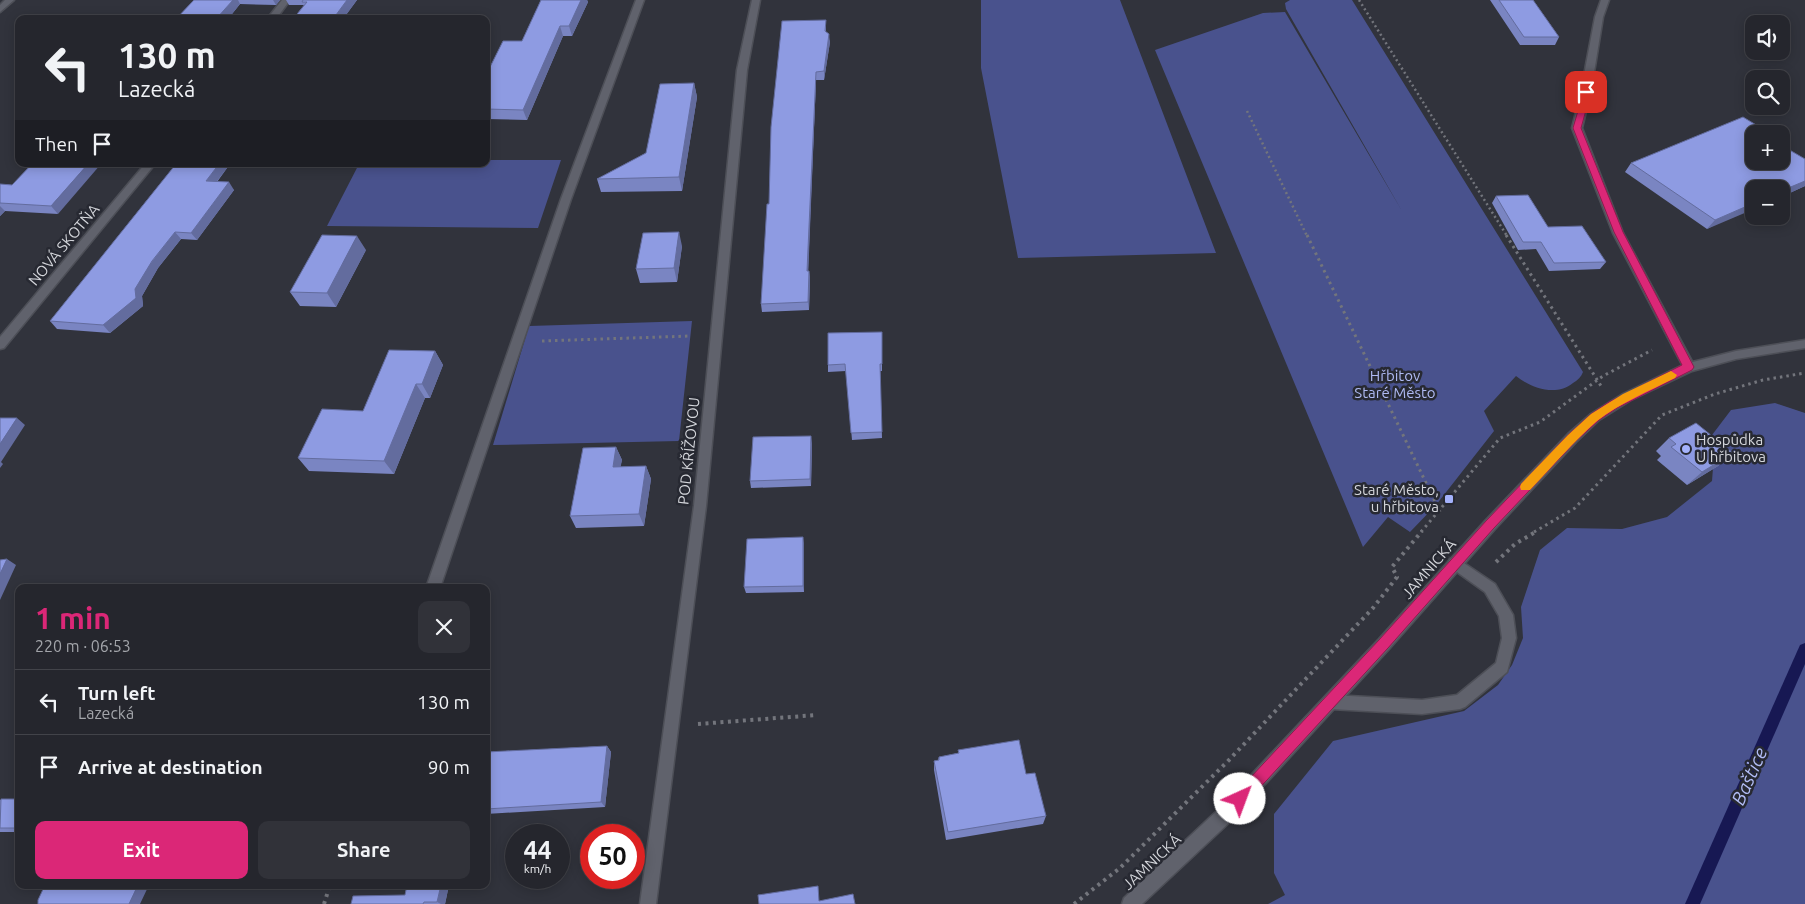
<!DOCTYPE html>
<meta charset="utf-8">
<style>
body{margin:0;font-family:Ubuntu,sans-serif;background:#313239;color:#f1f3f6;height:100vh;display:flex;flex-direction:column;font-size:19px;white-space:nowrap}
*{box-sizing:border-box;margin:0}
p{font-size:16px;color:#a3a5aa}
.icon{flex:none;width:28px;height:28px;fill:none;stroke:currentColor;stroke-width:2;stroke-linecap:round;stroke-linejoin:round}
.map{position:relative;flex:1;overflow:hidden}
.drawer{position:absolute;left:15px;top:584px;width:475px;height:305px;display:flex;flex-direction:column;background:#25262d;border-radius:10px;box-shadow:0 2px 12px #0003,0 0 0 1px #424349}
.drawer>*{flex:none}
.top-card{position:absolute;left:15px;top:15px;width:475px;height:152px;border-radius:10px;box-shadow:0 2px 12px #0003,0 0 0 1px #424349;background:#25262d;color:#f1f3f6;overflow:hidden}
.fabs{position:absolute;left:1745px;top:15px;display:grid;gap:10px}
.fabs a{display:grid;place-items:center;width:45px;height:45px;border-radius:10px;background:#25262d;box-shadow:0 2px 12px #0003,0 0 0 1px #424349;font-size:25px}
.speed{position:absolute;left:505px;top:824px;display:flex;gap:10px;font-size:25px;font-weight:700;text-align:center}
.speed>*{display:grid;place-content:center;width:65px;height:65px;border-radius:50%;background:#25262d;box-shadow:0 2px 12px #0003,0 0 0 1px #424349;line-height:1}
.speed small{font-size:12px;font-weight:400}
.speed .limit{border:8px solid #d22;background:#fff;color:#111}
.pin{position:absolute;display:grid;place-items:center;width:42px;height:42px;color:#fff;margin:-21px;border-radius:10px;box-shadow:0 2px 8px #0006}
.me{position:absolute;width:55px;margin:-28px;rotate:43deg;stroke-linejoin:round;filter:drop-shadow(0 0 4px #0008)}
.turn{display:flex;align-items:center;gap:18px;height:105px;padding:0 20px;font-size:22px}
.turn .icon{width:65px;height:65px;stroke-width:2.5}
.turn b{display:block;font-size:35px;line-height:42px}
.then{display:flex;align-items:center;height:48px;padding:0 20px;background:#0003;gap:10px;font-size:19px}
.round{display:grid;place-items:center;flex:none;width:52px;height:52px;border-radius:10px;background:#313239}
.head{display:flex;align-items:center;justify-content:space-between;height:85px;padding:0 20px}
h1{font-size:30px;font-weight:600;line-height:38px;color:#db2777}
.cta{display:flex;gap:10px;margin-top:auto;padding:10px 20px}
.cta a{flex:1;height:58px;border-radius:10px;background:#db2777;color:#fff;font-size:20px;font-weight:600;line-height:58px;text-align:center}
.cta a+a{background:#313239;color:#f1f3f6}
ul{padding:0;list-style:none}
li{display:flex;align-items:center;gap:15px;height:65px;padding:0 20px;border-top:1px solid #424349}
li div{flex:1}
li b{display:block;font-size:19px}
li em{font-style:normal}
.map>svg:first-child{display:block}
.green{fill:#49528d}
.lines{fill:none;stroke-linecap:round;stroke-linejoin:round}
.stream{fill:#171853;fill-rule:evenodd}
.lane-casing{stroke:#4d4f57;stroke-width:3}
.street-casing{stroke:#4d4f57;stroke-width:3}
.secondary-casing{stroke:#4d4f57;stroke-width:3}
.path-far2{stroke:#73757c;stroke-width:2.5;stroke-dasharray:2 3;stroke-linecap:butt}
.path-far1{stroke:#73757c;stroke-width:3;stroke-dasharray:2.5 4;stroke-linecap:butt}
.path{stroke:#73757c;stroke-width:4;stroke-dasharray:3 4.5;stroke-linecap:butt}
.lane{fill:#60626c;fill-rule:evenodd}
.street{fill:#60626c;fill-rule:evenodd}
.secondary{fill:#60626c;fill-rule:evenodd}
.wall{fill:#7a85c2}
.shaded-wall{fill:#636c9e}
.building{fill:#8e9be2;stroke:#636c9e}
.route{fill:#db2777;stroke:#8e194d}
.slow{fill:#f59e0b}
.poi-dot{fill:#a4b2fc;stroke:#272932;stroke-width:2}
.labels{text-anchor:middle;stroke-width:5;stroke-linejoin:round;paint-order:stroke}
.street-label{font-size:15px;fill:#d4d6db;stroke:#272932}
.park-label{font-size:15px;fill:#afbaf3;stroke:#272932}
.poi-label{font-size:15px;fill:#d4d6db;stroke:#272932;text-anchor:start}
.near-water-label{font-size:19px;font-style:italic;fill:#b2bdf6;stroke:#272932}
</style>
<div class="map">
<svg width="1805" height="904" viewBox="0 0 1805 904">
<rect width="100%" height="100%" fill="#31333c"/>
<!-- green -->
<path class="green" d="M 981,0 L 1120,0 L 1216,253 L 1018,258 L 981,68 Z
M 1290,0 L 1352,0 L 1583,372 C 1581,377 1578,380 1573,383 C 1556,397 1531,388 1516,376 L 1484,411 L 1494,431 L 1436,505 L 1410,532 L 1388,517 L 1363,547 L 1155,50 L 1263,13 L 1285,12 L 1402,211 L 1286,9 L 1285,3 Z
M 486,160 L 561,160 L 538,228 L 327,226 L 359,164 L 486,164 Z
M 692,321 L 679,441 L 493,445 L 529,326 Z
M 1775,403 L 1805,413 L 1805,904 L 1268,904 L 1285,895 L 1274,873 L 1274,814 L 1333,741 L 1464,711 L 1498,685 L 1512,665 L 1523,638 L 1521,607 L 1540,550 L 1567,528 L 1622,529 L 1667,517 L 1712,481 L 1714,455 L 1709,439 L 1731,410 Z"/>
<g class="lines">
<!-- stream -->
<path class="stream" d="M 1805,643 L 1805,664 L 1700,904 L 1685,904 L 1800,645 Z"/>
<defs>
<path id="lane" d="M 1455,557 L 1495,584 L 1513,615 L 1516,638 L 1507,672 L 1465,707 L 1460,709 L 1422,714 L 1331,709 L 1326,707 L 1324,702 L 1326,697 L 1331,695 L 1422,700 L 1457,695 L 1496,663 L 1502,638 L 1499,616 L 1485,592 L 1450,567 L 1448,563 L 1450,559 Z"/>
<path id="street" d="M 282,0 L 290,0 L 276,19 L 267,19 Z
M 636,0 L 644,0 L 571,199 L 440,588 L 426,588 L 561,199 Z
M 752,0 L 760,0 L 747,70 L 706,506 L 656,904 L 640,904 L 694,506 L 737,70 Z
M 1601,0 L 1609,0 L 1603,17 L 1591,91 L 1582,128 L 1623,233 L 1695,367 L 1689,371 L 1685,370 L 1613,233 L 1572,128 L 1581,91 L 1595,17 Z
M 145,164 L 155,164 L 4,348 L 0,349 L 0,337 Z"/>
<path id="secondary" d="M 5,0 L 14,0 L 0,12 L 0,5 Z
M 1805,340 L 1805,348 L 1736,359 L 1692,371 L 1631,400 L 1599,420 L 1576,442 L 1495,529 L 1389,649 L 1233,819 L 1142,904 L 1122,904 L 1124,898 L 1221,807 L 1379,639 L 1485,521 L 1568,434 L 1591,414 L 1623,394 L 1685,364 L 1736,351 Z"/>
</defs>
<!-- lane casing -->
<use href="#lane" class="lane-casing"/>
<!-- street casing -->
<use href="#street" class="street-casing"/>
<!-- secondary casing -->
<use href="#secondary" class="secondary-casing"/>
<!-- path-far2 -->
<path class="path-far2" d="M 1359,0 L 1507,236
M 1247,111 L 1307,236"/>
<!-- path-far1 -->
<path class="path-far1" d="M 1307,235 L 1440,512
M 1506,235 L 1601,386
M 542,341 L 691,336
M 1421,532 L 1500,438 L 1540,422 L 1603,376 L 1652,350
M 1534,532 L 1575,508 L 1662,415 L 1715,394 L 1763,380 L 1805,373"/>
<!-- path -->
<path class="path" d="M 1496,562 L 1515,544 L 1537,531
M 698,724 L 817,715
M 324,904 L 330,885
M 1074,904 L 1120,868 L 1229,760 L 1373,608 L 1397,577 L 1392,567 L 1422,531"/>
<!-- lane -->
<use href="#lane" class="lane"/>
<!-- street -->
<use href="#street" class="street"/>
<!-- secondary -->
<use href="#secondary" class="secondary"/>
</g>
<!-- wall -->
<path class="wall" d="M 194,0 L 280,0 L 276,5 L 240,4 L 228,19 L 176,19 Z
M 286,0 L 357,0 L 343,19 L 293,19 L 304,5 L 289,5 Z
M 541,0 L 587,0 L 588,2 L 572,36 L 563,36 L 527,120 L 486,119 L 486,75 L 522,41 Z
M 1490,0 L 1533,0 L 1559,37 L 1555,45 L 1520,45 Z
M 826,20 L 826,32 L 830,42 L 824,80 L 816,80 L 808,271 L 809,271 L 810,279 L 809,310 L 762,312 L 761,304 L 769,204 Z
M 694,83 L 697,97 L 682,191 L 601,192 L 597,179 L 646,153 Z
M 1754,134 L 1805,186 L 1781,197 L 1781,189 L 1707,229 L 1625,172 L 1631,163 Z
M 32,164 L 58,214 L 5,211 L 0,216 L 0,184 L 12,185 Z
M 176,164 L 230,164 L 217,182 L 234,190 L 197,240 L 181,239 L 158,268 L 142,296 L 143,306 L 110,333 L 57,329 L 50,321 Z
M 1496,196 L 1548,227 L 1606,262 L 1600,269 L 1549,271 L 1536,249 L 1518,250 L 1492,203 Z
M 682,246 L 677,282 L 640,283 L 636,269 Z
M 366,250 L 336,307 L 300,306 L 290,292 Z
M 882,332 L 882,371 L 880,371 L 882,438 L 852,440 L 846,371 L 828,372 L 828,365 Z
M 435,351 L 443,365 L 430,398 L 425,398 L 394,474 L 309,471 L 298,458 L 363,411 Z
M 1669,438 L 1733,453 L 1718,466 L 1687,485 L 1657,460 L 1661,456 L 1656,451 Z
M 812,443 L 811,486 L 751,488 L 750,481 Z
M 616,447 L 622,460 L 620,467 L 646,466 L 651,479 L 644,526 L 576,528 L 570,516 Z
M 804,543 L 804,592 L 746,593 L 744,587 Z
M 607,746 L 611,752 L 605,807 L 486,814 L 486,752 Z
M 958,750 L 1026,774 L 1046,816 L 1043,824 L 946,840 L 934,770 L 934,761 L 938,760 L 939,757 L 958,753 Z
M 19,799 L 19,832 L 0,832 L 0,800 Z
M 407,885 L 449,885 L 445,904 L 351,904 L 405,895 Z"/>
<!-- shaded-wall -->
<path class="shaded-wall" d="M 233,0 L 238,0 L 240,4 L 228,19 L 216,19 Z
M 273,0 L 280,0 L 276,5 Z
M 347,0 L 357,0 L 343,19 L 333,19 Z
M 581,0 L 587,0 L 588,2 L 572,36 L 569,26 Z
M 560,26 L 563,36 L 527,120 L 523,110 Z
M 829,34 L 830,42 L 824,80 L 824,71 Z
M 816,72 L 816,80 L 808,279 L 807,271 Z
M 694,83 L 697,97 L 682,191 L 679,177 Z
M 88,164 L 101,164 L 58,214 L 51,206 Z
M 219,164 L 230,164 L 211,189 L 206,181 Z
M 1805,180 L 1805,186 L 1781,197 L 1781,191 Z
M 229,182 L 234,190 L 197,240 L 191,233 Z
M 1754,203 L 1754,209 L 1707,229 L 1715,220 Z
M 0,206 L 5,211 L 0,216 Z
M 175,232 L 181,239 L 158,268 L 142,296 L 143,306 L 110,333 L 103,325 Z
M 679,232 L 682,246 L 677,282 L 674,268 Z
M 357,236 L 366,250 L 336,307 L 327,293 Z
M 809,271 L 810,279 L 809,310 L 808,302 Z
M 435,351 L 443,365 L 430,398 L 422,384 Z
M 416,384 L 425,398 L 394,474 L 384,461 Z
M 17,418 L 25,425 L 1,462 L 3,464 L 0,468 L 0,444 Z
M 811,436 L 812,443 L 811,486 L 810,479 Z
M 616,447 L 622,460 L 618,480 L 613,467 Z
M 1733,453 L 1718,466 L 1687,485 L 1702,472 Z
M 646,466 L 651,479 L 644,526 L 639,514 Z
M 803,537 L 804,543 L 804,592 L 803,586 Z
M 7,559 L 16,565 L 0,600 L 0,574 Z
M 607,746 L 611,752 L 605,807 L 601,802 Z
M 138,885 L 149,885 L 140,904 L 129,904 Z
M 441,885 L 449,885 L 445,904 L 441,904 L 437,902 Z"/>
<!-- building -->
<path class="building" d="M 194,0 L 233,0 L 216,19 L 176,19 Z
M 303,0 L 347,0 L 333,19 L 293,19 L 307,2 L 302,2 Z
M 541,0 L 581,0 L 569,26 L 560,26 L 523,110 L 486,109 L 486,75 L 503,41 L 522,41 Z
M 1499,0 L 1533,0 L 1559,37 L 1524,37 Z
M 826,20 L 825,31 L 829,34 L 824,71 L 816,72 L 807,271 L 809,271 L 808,302 L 761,304 L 767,204 L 769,204 L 771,127 L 782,21 Z
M 694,83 L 679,177 L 597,179 L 646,153 L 660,84 Z
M 1743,117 L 1771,134 L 1754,134 L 1754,161 L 1781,161 L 1781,145 L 1805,159 L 1805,181 L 1781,191 L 1781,189 L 1754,189 L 1754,203 L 1715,220 L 1631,163 Z
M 32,164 L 88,164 L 51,206 L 0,203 L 0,184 L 12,185 Z
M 176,164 L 219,164 L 206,181 L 229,182 L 191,233 L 175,232 L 152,261 L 135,289 L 136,298 L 103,325 L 50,321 Z
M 1528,195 L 1548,227 L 1582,226 L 1606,262 L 1554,263 L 1541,242 L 1523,242 L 1496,196 Z
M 679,232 L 674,268 L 636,269 L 643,233 Z
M 322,235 L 357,236 L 327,293 L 290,292 Z
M 882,332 L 882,364 L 880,364 L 882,432 L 851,433 L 845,364 L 828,365 L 828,333 Z
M 389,350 L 435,351 L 422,384 L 416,384 L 384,461 L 298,458 L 322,409 L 363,411 Z
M 0,418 L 17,418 L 0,444 Z
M 1696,423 L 1733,453 L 1702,472 L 1671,447 L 1676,444 L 1669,438 Z
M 811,436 L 810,479 L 750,481 L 753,437 Z
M 616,447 L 613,467 L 646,466 L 639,514 L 570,516 L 583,448 Z
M 803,537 L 803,586 L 744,587 L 747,539 Z
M 7,559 L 0,574 L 0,560 Z
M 1019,740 L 1026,774 L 1035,773 L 1046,816 L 948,832 L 934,761 L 939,760 L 939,757 L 959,753 L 958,750 Z
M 607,746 L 601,802 L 486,809 L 486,752 Z
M 1,799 L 19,799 L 19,828 L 0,828 Z
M 45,885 L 138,885 L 129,904 L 38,904 L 38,900 Z
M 407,885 L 441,885 L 437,902 L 424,902 L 423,904 L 351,904 L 353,896 L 405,895 Z
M 818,886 L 819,901 L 853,894 L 855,904 L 759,904 L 758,895 Z"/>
<!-- route -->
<path class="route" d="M 1584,90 L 1591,92 L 1581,128 L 1623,232 L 1694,367 L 1692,370 L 1617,408 L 1599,420 L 1576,441 L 1494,528 L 1388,648 L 1245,804 L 1240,806 L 1235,804 L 1233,799 L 1235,794 L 1379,640 L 1486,521 L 1568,435 L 1591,414 L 1609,402 L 1682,365 L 1614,232 L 1573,128 Z"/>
<!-- slow -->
<path class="slow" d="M 1671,371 L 1677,375 L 1675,378 C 1649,391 1620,403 1597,421 C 1573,442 1552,467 1530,490 L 1521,490 L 1520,487 L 1521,484 L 1568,435 L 1591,414 L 1623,394 Z"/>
<!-- markers -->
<g class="poi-dot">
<circle cx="1686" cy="449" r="5"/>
<rect x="1444" y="494" width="10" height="10" rx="2.5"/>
</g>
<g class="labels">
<!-- street labels -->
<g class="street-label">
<text transform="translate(64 245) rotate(-50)" y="5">NOVÁ SKOTŇA</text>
<text transform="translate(689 451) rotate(-84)" y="5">POD KŘÍŽOVOU</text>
<text transform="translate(1429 569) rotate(-49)" y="5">JAMNICKÁ</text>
<text transform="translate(1152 862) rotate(-43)" y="5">JAMNICKÁ</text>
</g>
<!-- park labels -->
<g class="park-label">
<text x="1395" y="381">Hřbitov<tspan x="1395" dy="17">Staré Město</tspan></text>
</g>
<!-- poi labels -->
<g class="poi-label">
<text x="1696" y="445">Hospůdka<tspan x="1696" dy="17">U hřbitova</tspan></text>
<text x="1439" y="495" text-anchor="end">Staré Město,<tspan x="1439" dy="17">u hřbitova</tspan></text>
</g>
<!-- near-water labels -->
<g class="near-water-label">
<text transform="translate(1749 776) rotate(-66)" y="7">Baštice</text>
</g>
</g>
</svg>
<div class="fabs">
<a><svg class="icon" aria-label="sound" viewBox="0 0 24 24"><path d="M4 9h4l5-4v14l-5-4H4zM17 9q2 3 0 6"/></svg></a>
<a><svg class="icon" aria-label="search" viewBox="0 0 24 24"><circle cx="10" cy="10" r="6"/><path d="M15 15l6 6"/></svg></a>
<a>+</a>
<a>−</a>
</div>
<div class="speed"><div>44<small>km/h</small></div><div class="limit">50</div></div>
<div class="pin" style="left:1586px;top:92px;background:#d93025"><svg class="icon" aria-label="arrive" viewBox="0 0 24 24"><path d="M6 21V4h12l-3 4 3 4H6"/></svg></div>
<svg class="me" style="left:1240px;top:799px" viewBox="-20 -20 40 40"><circle r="19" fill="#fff"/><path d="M0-13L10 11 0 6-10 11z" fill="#db2777"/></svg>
<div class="top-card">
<div class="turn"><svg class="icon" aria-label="left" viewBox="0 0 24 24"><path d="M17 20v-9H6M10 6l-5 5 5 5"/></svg><div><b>130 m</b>Lazecká</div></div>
<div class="then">Then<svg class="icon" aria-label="arrive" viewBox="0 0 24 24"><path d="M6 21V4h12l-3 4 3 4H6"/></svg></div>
</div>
<section class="drawer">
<div class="head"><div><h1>1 min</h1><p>220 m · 06:53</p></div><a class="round"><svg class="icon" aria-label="close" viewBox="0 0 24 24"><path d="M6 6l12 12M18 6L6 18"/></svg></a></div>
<ul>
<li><svg class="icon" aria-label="left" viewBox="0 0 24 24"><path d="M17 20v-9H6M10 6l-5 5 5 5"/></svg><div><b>Turn left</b><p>Lazecká</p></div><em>130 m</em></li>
<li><svg class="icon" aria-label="arrive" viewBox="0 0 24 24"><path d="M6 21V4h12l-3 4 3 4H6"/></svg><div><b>Arrive at destination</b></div><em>90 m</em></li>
</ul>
<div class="cta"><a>Exit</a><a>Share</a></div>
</section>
</div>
